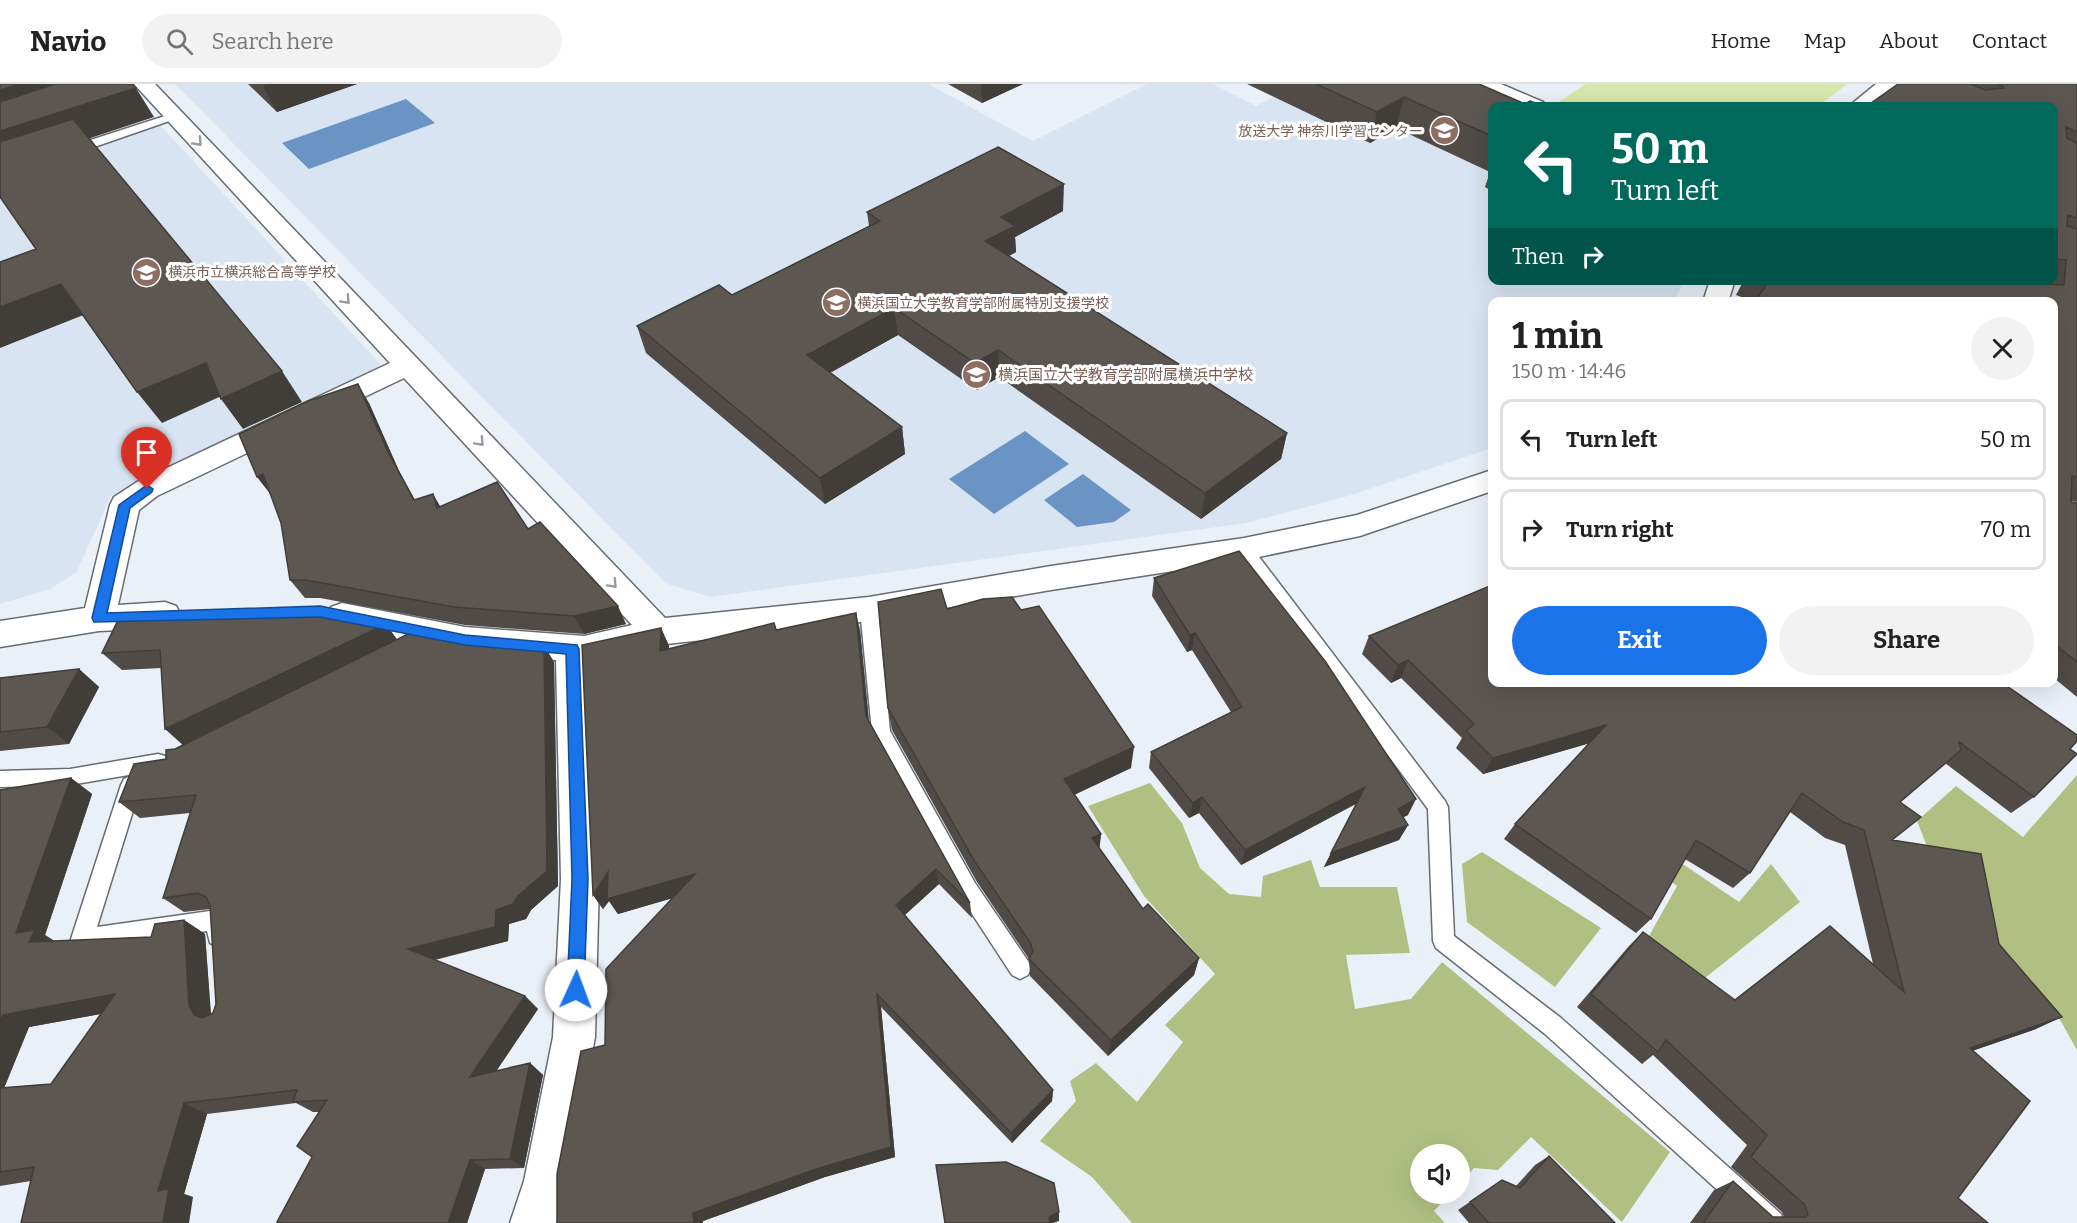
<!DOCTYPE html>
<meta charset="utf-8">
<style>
body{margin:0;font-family:Bitter,"Noto Sans JP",serif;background:#f2f2f2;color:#222;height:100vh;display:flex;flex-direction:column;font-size:22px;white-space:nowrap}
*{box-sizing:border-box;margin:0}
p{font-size:20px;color:#767676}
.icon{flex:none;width:33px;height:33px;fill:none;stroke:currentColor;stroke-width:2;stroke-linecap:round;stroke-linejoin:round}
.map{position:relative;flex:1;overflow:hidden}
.sheet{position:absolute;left:1488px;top:213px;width:570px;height:390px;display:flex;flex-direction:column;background:#fff;border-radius:12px;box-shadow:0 6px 24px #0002}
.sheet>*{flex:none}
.banner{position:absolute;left:1488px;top:18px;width:570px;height:183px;border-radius:12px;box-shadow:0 6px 24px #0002;background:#00695c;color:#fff;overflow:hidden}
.tools{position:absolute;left:1410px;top:1060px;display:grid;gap:12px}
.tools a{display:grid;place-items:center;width:60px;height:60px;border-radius:50%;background:#fff;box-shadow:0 6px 24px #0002;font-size:30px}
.pin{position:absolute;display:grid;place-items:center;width:51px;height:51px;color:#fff;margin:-62px -26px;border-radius:50% 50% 50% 0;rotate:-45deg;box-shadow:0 0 6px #0007}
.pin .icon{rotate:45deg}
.me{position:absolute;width:66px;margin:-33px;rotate:2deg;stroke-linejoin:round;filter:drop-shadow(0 0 4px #0008)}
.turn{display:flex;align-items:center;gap:21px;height:126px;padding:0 24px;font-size:27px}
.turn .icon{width:78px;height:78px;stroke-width:2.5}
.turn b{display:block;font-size:42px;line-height:51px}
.then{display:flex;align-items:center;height:57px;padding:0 24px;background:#0003;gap:12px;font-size:22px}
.round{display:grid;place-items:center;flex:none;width:63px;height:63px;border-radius:32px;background:#f2f2f2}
.summary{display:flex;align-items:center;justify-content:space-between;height:102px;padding:0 24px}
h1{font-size:36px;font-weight:700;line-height:45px}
.button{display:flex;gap:12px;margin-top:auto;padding:12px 24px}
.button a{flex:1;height:69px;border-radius:36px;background:#1a73e8;color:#fff;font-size:24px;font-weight:700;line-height:69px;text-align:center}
.button a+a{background:#f2f2f2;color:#222}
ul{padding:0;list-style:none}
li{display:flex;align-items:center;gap:18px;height:81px;margin:0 12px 9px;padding:0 12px;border:3px solid #e0e0e0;border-radius:12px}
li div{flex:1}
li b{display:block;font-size:22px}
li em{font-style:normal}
header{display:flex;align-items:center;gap:36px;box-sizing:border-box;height:84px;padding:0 30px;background:#fff;border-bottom:2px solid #e0e0e0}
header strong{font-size:28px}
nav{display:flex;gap:33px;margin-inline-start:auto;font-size:21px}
.search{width:420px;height:54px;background:#f2f2f2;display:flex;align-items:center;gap:15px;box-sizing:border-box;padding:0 21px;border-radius:33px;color:#767676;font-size:22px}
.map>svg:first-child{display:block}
.built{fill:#d8e4f1}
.green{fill:#d8e7ac}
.forest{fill:#b1c082}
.water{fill:#6994c4}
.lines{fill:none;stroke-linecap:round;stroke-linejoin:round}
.lane-casing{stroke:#666c72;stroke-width:3}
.street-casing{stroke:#666c72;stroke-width:3}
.lane{fill:#fff;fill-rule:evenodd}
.street{fill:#fff;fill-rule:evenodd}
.wall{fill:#504b47;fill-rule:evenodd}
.shaded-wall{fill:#413d39}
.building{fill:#5d5752;stroke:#413d39;stroke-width:1.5}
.oneway{stroke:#989a9b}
.route{fill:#1a73e8;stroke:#114b97;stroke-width:1.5}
.labels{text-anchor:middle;stroke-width:6;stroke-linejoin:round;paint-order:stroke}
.far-education-label{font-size:14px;fill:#785e54;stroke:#fff;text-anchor:start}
.education-label{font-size:15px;fill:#785e54;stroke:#fff;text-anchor:start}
</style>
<header>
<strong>Navio</strong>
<div class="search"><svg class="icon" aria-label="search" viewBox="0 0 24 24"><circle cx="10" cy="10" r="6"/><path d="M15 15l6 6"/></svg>Search here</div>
<nav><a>Home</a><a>Map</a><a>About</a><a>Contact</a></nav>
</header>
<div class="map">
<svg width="2077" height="1139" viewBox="0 0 2077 1139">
<rect width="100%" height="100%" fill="#eaf0f7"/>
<!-- built -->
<path class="built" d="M 175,0 L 928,0 L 1033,57 L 1147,0 L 1213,0 L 1256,22 L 1298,0 L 1492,22 L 1492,196 L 1684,197 L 1674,217 L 1492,218 L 1492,364 L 1348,412 L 1246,439 L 710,513 L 665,499 Z
M 160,41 L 381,281 L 111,412 L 76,489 L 50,505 L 0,520 L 0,94 Z"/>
<!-- green -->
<path class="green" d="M 1586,0 L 1847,0 L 1819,22 L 1552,22 Z"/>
<!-- forest -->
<path class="forest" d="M 2077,691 L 2077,966 L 2059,934 L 1986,855 L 1928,765 L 1917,737 L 1956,702 L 2023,753 Z
M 1150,699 L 1182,739 L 1200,784 L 1229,810 L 1261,813 L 1263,792 L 1311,776 L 1320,803 L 1397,803 L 1410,869 L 1346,871 L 1355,925 L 1411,915 L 1442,878 L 1670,1068 L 1622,1138 L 1531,1053 L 1498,1086 L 1474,1084 L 1460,1100 L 1460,1071 L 1420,1071 L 1420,1110 L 1450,1110 L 1434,1127 L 1445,1139 L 1132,1139 L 1092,1093 L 1040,1057 L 1076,1017 L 1070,997 L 1096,979 L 1137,1018 L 1183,958 L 1165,941 L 1215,890 L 1144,812 L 1088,722 Z
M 1656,762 L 1739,818 L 1771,780 L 1800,818 L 1700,898 L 1644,861 L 1677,802 L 1641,776 Z
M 1482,768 L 1601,844 L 1555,903 L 1467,838 L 1462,780 Z"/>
<!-- water -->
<path class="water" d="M 406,15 L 435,39 L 309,85 L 282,59 Z
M 1025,347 L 1069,380 L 994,430 L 949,395 Z
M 1083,390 L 1131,426 L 1114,438 L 1077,443 L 1044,416 Z"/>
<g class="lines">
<defs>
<path id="lane" d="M 174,29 L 178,30 L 178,34 L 74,70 L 66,70 L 64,67 L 66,64 Z
M 1244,459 L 1250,461 L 1445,717 L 1448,723 L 1454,852 L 1561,934 L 1781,1130 L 1784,1139 L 1754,1139 L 1545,950 L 1436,864 L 1433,857 L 1428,725 L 1238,469 L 1236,465 L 1238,461 Z
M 869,518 L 875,520 L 878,525 L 890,647 L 975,799 L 1028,877 L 1031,884 L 1028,891 L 1020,895 L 1012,891 L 961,813 L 872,648 L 860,525 L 863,520 Z
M 158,670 L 165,672 L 168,678 L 165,684 L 158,686 L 70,701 L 0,703 L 0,687 L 70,685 Z
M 131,692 L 138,695 L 141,701 L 97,843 L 217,826 L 224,829 C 229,839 230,849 226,859 L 218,862 L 210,859 L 207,847 L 82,865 L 74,862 L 71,855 L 121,701 L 124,695 Z"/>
<path id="street" d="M 134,0 L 155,0 L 665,534 L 869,513 L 1051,482 L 1244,454 L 1357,431 L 1492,386 L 1492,407 L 1360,452 L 1244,476 L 1051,506 L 869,537 L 658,561 L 589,577 L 599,795 L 595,953 L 568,1097 L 556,1139 L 510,1139 L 524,1097 L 553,953 L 561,795 L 556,576 L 465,569 L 342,545 L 331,541 L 326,532 L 331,523 L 342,519 L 465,543 L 584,552 L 632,541 L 404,294 L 157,412 L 139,426 L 118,521 L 165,518 L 176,522 L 181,531 L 176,540 L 165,544 L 99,547 L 0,563 L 0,537 L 85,524 L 110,421 L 114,413 L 137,398 L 390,279 Z
M 1473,0 L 1501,0 L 1543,18 L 1546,22 L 1519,22 L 1476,4 Z
M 1876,0 L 1899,0 L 1873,22 L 1851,22 L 1854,18 Z
M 1710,196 L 1735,196 L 1728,218 L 1703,218 Z"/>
</defs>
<!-- lane casing -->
<use href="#lane" class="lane-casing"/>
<!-- street casing -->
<use href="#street" class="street-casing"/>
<!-- lane -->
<use href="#lane" class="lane"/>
<!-- street -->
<use href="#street" class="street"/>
</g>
<!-- wall -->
<path class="wall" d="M 248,0 L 357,0 L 277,28 Z
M 948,0 L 1023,0 L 982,19 Z
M 1247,0 L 1479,0 L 1525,20 L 1544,22 L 1492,22 L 1492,107 L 1485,103 L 1490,88 L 1396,44 L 1370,59 Z
M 1898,0 L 2077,0 L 2077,418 L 2071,417 L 2071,418 L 2077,419 L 2077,613 L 2054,594 L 2054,218 L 1754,218 L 1736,211 L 1744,196 L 2047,196 L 2046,200 L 2050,200 L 2050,196 L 2054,196 L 2054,22 Z
M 1063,127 L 1015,153 L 1016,168 L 1009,172 L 1287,349 L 1281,375 L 1201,435 L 999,293 L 977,306 L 898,251 L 830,289 L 902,343 L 905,370 L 825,420 L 646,269 L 637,242 L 732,211 L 869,142 L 867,128 Z
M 369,319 L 399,387 L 415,416 L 433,410 L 440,423 L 528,445 L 626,540 L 584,550 L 465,541 L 320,514 L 305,514 L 290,496 Z
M 1154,494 L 1408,731 L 1403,733 L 1408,741 L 1399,756 L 1324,783 L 1356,720 L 1241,781 L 1199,729 L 1189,734 L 1149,684 L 1151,668 L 1231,628 L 1192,566 L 1187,568 L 1152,512 Z
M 947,525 L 1131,684 L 1074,711 L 1101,750 L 1099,764 L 1143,825 L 1199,874 L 1194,891 L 1108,972 L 1030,892 L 1029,875 L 977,798 L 892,646 L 888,624 Z
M 121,530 L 397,556 L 554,578 L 558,802 L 531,826 L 526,835 L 509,840 L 508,857 L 435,876 L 525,912 L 538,925 L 496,987 L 530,979 L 543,991 L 524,1084 L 485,1085 L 467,1139 L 280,1139 L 277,1138 L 312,1073 L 320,1028 L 313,1028 L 296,1019 L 207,1030 L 184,1110 L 193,1113 L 31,1097 L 0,1102 L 0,706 L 71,694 L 92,710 L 45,851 L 54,857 L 151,853 L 184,836 L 205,850 L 211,930 L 213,929 L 216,920 L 210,825 L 184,828 L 163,814 L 190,729 L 140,734 L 119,718 L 166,675 L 175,665 L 182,661 L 161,584 L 122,586 L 102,569 ZM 101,930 L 51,1000 L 4,1004 L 29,943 Z
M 774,539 L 777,546 L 860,546 L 869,637 L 970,819 L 972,834 L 939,800 L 905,831 L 1053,1006 L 1052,1017 L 1012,1059 L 881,923 L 895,1073 L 825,1093 L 703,1137 L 703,1139 L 557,1139 L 605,961 L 673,814 L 618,830 L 609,817 L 603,825 L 593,811 L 661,544 L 669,562 L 669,565 Z
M 1369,552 L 1492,598 L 2070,665 L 2034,713 L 2011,729 L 1945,679 L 1900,718 L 1892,756 L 1999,860 L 2036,945 L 1972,967 L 1958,1114 L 1988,1139 L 1690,1139 L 1714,1106 L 1733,1097 L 1773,1133 L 1784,1133 L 1782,1128 L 1731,1083 L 1747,1061 L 1653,971 L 1642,980 L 1577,923 L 1629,862 L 1643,848 L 1734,916 L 1830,842 L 1873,880 L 1845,761 L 1825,754 L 1790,728 L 1750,789 L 1733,804 L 1685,775 L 1651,835 L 1636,849 L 1504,755 L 1515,740 L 1589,659 L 1483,690 L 1456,664 L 1462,654 L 1401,594 L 1391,599 L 1362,570 Z
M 79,585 L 99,603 L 69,660 L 0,667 L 0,594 Z
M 1549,1072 L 1615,1139 L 1469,1139 L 1458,1126 L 1502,1096 L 1516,1102 L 1535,1081 Z"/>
<!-- shaded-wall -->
<path class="shaded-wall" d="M 20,0 L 127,0 L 0,43 L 0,6 Z
M 268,0 L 357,0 L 277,28 L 263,2 Z
M 981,0 L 1023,0 L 982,19 Z
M 136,4 L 154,33 L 0,84 L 0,47 Z
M 1404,13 L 1396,44 L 1370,59 L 1377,28 Z
M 1064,100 L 1063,127 L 1015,153 L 1016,168 L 986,184 L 985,157 L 1001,133 Z
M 61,200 L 86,230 L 0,264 L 0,223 Z
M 894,224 L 898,251 L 813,298 L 807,271 Z
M 998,266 L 999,293 L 977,306 L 975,279 Z
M 206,279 L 228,309 L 162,339 L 137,308 Z
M 282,287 L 302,318 L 243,345 L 221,315 Z
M 358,300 L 369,319 L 399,387 L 425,435 L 414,416 L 388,368 Z
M 902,343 L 905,370 L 825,420 L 820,394 Z
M 1287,349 L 1281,375 L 1201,435 L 1205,409 Z
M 263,390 L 271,411 L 257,393 Z
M 433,410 L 444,429 L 437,424 Z
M 618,522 L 626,540 L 584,550 L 574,532 Z
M 856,529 L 860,546 L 870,649 L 866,632 Z
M 386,540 L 399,558 L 184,662 L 165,645 Z
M 661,544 L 669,562 L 668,585 L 660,567 Z
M 1195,549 L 1192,566 L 1187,568 L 1190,551 Z
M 544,561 L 554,578 L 558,802 L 531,826 L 526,835 L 509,840 L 508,857 L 424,878 L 408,865 L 496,826 Z
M 1408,576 L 1401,594 L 1391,599 L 1398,581 Z
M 79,585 L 99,603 L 69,660 L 47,643 Z
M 1606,641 L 1594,658 L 1483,690 L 1493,674 Z
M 1134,663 L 1131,684 L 1063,716 L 1064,695 Z
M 71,694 L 92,710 L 45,851 L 59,860 L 29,858 L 16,849 Z
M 1365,703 L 1357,719 L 1241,781 L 1245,766 Z
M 1202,713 L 1199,729 L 1189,734 L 1193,719 Z
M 1416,715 L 1408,731 L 1390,740 L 1398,725 Z
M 1408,741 L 1399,756 L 1324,783 L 1331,769 Z
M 1101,750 L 1099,770 L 1092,754 Z
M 936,785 L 939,800 L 900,835 L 896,821 Z
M 608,788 L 695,790 L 703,805 L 618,830 L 609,817 L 603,825 L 593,811 Z
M 184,836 L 205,850 L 211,934 L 215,943 L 194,931 L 189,921 Z
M 1199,874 L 1194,891 L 1108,972 L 1111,956 Z
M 115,910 L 138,923 L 29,943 L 0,1014 L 0,938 L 3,931 Z
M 877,910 L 881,923 L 895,1073 L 825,1093 L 703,1137 L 703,1139 L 694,1139 L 693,1129 Z
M 525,912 L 538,925 L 485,1004 L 470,993 Z
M 2062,933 L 2036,945 L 1945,976 L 1970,964 Z
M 530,979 L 543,991 L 524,1084 L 510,1075 Z
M 1053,1006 L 1052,1017 L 1012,1059 L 1011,1049 Z
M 184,1019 L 207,1030 L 184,1110 L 193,1113 L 189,1139 L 163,1139 L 158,1107 Z
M 470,1076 L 485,1085 L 467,1139 L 448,1139 Z
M 1059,1128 L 1059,1137 L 1053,1139 L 1048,1139 L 1049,1133 Z"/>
<!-- building -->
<path class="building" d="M 0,0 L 20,0 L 0,6 Z
M 55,0 L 132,0 L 136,4 L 0,47 L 0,18 Z
M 1316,0 L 1479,0 L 1525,20 L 1530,17 L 1544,22 L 1492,22 L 1492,52 L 1404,13 L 1377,28 Z
M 1898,0 L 1971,0 L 1985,6 L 2004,4 L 2002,2 L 1998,0 L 2077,0 L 2077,48 L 2066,43 L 2067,54 L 2077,59 L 2077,134 L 2068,131 L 2067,142 L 2077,145 L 2077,394 L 2072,392 L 2071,418 L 2077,419 L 2077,578 L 2054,560 L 2054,218 L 1755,218 L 1767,199 L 1760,196 L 2047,196 L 2046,200 L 2064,201 L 2066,176 L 2054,175 L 2054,22 L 1867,22 Z
M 73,35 L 282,287 L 221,315 L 206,279 L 137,308 L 61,200 L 0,223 L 0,178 L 36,165 L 0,113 L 0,58 Z
M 998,63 L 1064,100 L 1001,133 L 1015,142 L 985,157 L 1287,349 L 1205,409 L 998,266 L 975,279 L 894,224 L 807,271 L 902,343 L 820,394 L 637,242 L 719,201 L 732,211 L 880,137 L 867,128 Z
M 358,300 L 388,368 L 414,416 L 433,410 L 437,424 L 497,398 L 528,445 L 540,438 L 618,522 L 574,532 L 454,523 L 306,496 L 290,496 L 281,439 L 263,390 L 257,393 L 239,350 L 308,317 Z
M 1239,467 L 1325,577 L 1416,715 L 1398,725 L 1408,741 L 1331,769 L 1365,703 L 1245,766 L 1202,713 L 1193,719 L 1151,668 L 1242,623 L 1195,549 L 1190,551 L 1154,494 Z
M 1492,501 L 1492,598 L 2001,598 L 2077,651 L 2077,657 L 2070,665 L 2077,670 L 2034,713 L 1959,658 L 1961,666 L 1900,718 L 1921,733 L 1892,756 L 1981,770 L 1999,860 L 2062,933 L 1970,964 L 2030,1017 L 1958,1114 L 1988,1139 L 1703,1139 L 1733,1097 L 1773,1133 L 1806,1133 L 1808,1130 L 1804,1120 L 1751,1073 L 1767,1051 L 1666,956 L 1658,968 L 1591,910 L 1643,848 L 1735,916 L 1830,842 L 1904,908 L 1864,746 L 1843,738 L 1802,709 L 1750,789 L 1696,756 L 1651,835 L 1515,740 L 1606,641 L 1493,674 L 1466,647 L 1474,640 L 1408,576 L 1398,581 L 1369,552 Z
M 941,505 L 947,525 L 983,515 L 1012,513 L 1021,526 L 1039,522 L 1134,663 L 1064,695 L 1101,750 L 1092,754 L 1143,825 L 1148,820 L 1199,874 L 1111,956 L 1029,875 L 1033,867 L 1030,858 L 975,778 L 888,624 L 878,518 Z
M 305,524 L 386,540 L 165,645 L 160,566 L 102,569 L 121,530 Z
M 856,529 L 866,632 L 970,819 L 936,785 L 896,821 L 1053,1006 L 1011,1049 L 877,910 L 891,1063 L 819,1084 L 693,1129 L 694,1139 L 557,1139 L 557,1090 L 581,967 L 605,961 L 606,885 L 695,790 L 607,815 L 608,788 L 593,811 L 582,561 L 661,544 L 660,567 L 774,539 L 776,546 Z
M 416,546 L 453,554 L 544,561 L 547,787 L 518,812 L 513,820 L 496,826 L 495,843 L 408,865 L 525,912 L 470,993 L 530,979 L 510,1075 L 470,1076 L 448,1139 L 283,1139 L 277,1138 L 312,1073 L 297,1062 L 327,1016 L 293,1018 L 297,1006 L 184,1019 L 158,1107 L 169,1104 L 163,1139 L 21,1139 L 34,1083 L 0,1088 L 0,1004 L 51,1000 L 115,910 L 3,931 L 0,938 L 0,706 L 71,694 L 16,849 L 35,846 L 29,858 L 151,853 L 155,840 L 184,836 L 189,921 L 194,931 L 202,934 L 213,929 L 216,920 L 210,821 L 206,813 L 198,809 L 163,814 L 196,711 L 119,718 L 134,680 L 166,675 L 166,666 L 175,665 Z
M 79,585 L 47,643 L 0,648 L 0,594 Z
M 1549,1072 L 1615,1139 L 1489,1139 L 1470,1118 L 1502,1096 L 1520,1104 Z
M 1006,1078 L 1054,1099 L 1059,1128 L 1049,1133 L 1050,1139 L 945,1139 L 936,1081 Z"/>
<!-- one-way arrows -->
<defs><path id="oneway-chevron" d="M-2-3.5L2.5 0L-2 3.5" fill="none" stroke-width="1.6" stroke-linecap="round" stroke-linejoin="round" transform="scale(1.5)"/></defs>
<g class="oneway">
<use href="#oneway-chevron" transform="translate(198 58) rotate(47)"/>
<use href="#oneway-chevron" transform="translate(346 216) rotate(47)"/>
<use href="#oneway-chevron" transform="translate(480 358) rotate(47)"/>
<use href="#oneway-chevron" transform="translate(613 500) rotate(47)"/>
</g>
<!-- route -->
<path class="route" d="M 147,401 L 153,405 L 152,408 L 130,424 L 107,529 L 320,522 L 465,551 L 577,561 L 579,565 L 588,795 L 584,906 L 581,912 L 576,914 L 570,912 L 567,906 L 572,795 L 566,570 L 465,561 L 320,533 L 94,538 L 92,534 L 119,421 Z"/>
<!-- icons -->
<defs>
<symbol id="school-disc" viewBox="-11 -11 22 22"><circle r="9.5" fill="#8d6e63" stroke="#fff"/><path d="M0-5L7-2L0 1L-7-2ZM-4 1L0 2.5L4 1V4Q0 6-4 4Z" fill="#fff"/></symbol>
</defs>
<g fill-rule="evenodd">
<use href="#school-disc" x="1428" y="30" width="33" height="33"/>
<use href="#school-disc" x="130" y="172" width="33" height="33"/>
<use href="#school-disc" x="820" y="202" width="33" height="33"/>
<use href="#school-disc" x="960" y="274" width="33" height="33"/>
</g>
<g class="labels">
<!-- far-education labels -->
<g class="far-education-label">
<text x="1423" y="52" text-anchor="end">放送大学 神奈川学習センター</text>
<text x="168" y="193">横浜市立横浜総合高等学校</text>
<text x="857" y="224">横浜国立大学教育学部附属特別支援学校</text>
</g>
<!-- education labels -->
<g class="education-label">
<text x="998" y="296">横浜国立大学教育学部附属横浜中学校</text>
</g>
</g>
</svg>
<div class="tools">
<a><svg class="icon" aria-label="sound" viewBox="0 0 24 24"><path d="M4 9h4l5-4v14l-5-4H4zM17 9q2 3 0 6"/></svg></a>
</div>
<div class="pin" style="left:147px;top:405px;background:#d93025"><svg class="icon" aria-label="arrive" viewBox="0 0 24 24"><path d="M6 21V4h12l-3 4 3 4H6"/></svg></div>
<svg class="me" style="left:576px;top:906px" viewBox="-20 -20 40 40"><circle r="19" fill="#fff"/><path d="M0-13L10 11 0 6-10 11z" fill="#1a73e8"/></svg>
<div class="banner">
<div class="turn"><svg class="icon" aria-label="left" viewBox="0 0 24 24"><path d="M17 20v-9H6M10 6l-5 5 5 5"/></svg><div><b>50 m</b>Turn left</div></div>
<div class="then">Then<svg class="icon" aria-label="right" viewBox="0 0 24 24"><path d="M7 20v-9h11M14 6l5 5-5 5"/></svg></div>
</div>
<section class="sheet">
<div class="summary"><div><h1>1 min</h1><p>150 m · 14:46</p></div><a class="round"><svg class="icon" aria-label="close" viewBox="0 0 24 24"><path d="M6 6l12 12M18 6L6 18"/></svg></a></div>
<ul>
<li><svg class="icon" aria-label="left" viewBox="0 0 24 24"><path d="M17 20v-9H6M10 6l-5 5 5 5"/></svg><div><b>Turn left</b></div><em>50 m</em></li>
<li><svg class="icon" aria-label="right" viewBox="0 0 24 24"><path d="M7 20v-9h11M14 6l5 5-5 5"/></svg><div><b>Turn right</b></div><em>70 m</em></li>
</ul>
<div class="button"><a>Exit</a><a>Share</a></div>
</section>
</div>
